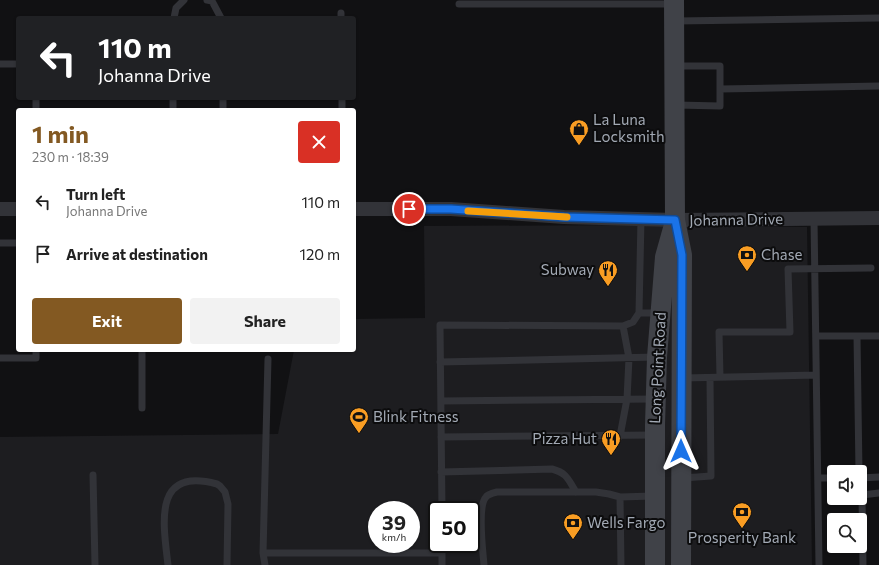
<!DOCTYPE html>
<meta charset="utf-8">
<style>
body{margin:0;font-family:Commissioner,sans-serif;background:#f2f2f2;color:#222;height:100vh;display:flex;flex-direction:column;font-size:15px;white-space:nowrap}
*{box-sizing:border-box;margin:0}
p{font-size:13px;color:#767676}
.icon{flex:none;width:22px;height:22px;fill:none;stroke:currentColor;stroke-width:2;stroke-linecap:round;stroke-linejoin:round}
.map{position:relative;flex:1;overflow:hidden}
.panel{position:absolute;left:16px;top:108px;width:340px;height:244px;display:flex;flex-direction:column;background:#fff;border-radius:4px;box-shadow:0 1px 3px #0004}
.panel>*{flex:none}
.hud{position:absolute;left:16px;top:16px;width:340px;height:84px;border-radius:4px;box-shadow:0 1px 3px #0004;background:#202124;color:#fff;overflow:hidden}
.buttons{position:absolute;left:827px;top:465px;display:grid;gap:8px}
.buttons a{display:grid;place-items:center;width:40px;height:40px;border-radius:4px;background:#fff;box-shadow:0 1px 3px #0004;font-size:20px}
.speed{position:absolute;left:368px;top:501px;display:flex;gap:8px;font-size:20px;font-weight:700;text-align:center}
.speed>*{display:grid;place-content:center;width:52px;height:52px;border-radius:50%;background:#fff;box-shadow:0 1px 3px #0004;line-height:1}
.speed small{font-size:10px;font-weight:400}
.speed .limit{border:2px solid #111;border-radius:6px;background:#fff;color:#111}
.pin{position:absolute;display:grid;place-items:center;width:34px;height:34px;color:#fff;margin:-17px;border:2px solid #fff;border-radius:50%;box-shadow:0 1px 4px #0007}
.me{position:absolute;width:44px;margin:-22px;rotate:0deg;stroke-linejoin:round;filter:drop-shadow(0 0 3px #0008)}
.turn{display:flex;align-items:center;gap:14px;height:84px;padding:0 16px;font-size:18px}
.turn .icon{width:52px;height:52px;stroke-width:2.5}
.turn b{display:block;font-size:28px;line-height:34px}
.round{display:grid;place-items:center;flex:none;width:42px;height:42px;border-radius:4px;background:#f2f2f2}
.headline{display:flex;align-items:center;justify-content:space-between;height:68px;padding:0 16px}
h1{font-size:24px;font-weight:700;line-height:30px;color:#835922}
.cta{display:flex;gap:8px;margin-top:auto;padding:8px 16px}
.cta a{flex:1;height:46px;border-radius:4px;background:#835922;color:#fff;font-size:16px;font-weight:700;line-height:46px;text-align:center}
.cta a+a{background:#f2f2f2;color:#222}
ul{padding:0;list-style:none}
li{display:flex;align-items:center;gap:12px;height:52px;padding:0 16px}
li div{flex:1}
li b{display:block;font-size:15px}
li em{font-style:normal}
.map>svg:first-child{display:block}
.built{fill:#1d1d20;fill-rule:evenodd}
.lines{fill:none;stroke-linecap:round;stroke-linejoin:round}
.service{stroke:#323338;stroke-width:7}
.minor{stroke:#323338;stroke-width:14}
.secondary{stroke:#404248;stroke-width:20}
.route-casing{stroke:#114b97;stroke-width:10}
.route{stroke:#1a73e8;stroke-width:7}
.slow{stroke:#f59e0b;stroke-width:7}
.labels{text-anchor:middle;stroke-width:4;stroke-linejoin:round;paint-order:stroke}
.poi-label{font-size:15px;fill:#a2a9b4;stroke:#0c0c0d;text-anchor:start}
.street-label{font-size:15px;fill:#a2a9b4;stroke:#0c0c0d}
</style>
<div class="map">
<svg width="879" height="565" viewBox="0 0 879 565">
<rect width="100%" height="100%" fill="#111113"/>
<!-- built -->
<path class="built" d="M 652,225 L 807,227 L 812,565 L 0,565 L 0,437 L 278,434 L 294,350 L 354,350 L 354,319 L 425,318 L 424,226 ZM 377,510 L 411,510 L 411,544 L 377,544 ZM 437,510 L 471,510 L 471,544 L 437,544 Z"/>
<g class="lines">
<!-- service -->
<path class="service" d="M 207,0 L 212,1 L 221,18
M 459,4 L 672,4
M 341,13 L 341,18
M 174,18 L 176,8 L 184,0
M 676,21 L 879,18
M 0,64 L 18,64
M 676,66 L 720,66 L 720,106 L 677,105
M 720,89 L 879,86
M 36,98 L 36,110
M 173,98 L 173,110
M 223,98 L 223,110
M 342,98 L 342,110
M 814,219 L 819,565
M 0,243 L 18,243
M 639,313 L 658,313
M 623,326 L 633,322 L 639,313 L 641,219
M 816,336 L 879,336
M 857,336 L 859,472
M 142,350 L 142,408
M 0,358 L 36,358 L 36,350
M 440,362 L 656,357
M 720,377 L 719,332 L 790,332 L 788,269 L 871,268
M 683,378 L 816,375
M 441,401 L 655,399
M 441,437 L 655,435
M 441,472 L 552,469 C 567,473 568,479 576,492
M 93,475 L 95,565
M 683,478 L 711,476 L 710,378
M 818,478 L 834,478
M 860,478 L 879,477
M 442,510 L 440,325 L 623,326 L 629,358 L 627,399 L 620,436
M 442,544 L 442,565
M 263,553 L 442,553
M 168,565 C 163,522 153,467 217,484 L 220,486 L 225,492 L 228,504 L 227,565
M 265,565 L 263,553 L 268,359
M 484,565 C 483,552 477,506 486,497 C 488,494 493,493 497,492 L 596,492 L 609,494 L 620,497
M 621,565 L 620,497 L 653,496
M 863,565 L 862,495 L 879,493"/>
<!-- minor -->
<path class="minor" d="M 0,209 L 18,209
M 354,209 L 451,209 L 564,217 L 675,220 L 879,218"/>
<!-- secondary -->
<path class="secondary" d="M 674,0 L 675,220 L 682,255 L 681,565
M 655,565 L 655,425 L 657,357 L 665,257 L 674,225"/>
</g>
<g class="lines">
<defs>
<path id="route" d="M 409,209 L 451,209 L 564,217 L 675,220 L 682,255 L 681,451"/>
</defs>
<!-- route casing -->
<use href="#route" class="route-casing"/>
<!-- route -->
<use href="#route" class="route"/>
<!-- slow -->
<path class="slow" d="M 468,211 L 567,217"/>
</g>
<!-- icons -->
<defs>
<symbol id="shop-pin" viewBox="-11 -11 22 30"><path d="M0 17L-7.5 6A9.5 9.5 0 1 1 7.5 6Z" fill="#f99d23" stroke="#0c0c0d"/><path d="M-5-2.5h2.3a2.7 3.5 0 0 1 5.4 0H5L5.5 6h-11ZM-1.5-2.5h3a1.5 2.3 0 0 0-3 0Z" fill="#111"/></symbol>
<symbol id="bank-pin" viewBox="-11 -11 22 30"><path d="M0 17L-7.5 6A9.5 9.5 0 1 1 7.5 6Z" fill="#f99d23" stroke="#0c0c0d"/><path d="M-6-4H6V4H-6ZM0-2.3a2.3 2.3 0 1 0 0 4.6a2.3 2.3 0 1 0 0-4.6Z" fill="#111"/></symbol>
<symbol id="restaurant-pin" viewBox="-11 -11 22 30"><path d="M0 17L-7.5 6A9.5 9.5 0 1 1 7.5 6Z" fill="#f99d23" stroke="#0c0c0d"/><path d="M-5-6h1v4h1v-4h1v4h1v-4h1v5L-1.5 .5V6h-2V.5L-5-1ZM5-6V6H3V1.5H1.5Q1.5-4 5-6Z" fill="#111"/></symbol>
<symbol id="stadium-pin" viewBox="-11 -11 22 30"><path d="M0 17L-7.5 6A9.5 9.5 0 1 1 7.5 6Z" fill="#f99d23" stroke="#0c0c0d"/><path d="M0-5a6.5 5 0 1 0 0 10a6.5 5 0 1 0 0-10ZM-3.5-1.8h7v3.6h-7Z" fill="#111"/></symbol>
</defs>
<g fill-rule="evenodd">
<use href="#shop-pin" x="568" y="118" width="22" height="30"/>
<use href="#bank-pin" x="736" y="244" width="22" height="30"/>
<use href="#restaurant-pin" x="597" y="259" width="22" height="30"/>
<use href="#stadium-pin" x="348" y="406" width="22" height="30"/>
<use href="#restaurant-pin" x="600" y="428" width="22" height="30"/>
<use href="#bank-pin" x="731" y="501" width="22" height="30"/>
<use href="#bank-pin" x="562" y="512" width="22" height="30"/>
</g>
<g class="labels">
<!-- poi labels -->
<g class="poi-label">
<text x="593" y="125">La Luna<tspan x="593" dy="17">Locksmith</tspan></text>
<text x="761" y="260">Chase</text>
<text x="594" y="275" text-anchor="end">Subway</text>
<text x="373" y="422">Blink Fitness</text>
<text x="597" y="444" text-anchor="end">Pizza Hut</text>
<text x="587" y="528">Wells Fargo</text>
<text x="742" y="543" text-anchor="middle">Prosperity Bank</text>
</g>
<!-- street labels -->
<g class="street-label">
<text transform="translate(736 220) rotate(-1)" y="5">Johanna Drive</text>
<text transform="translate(658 368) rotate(-87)" y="5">Long Point Road</text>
</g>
</g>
</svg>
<div class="buttons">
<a><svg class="icon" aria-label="sound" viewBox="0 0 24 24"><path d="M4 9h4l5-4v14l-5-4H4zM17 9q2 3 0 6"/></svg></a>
<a><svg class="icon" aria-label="search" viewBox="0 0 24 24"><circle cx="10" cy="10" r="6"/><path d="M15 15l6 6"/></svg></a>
</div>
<div class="speed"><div>39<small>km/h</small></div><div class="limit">50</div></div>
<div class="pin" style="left:409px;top:209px;background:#d93025"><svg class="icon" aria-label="arrive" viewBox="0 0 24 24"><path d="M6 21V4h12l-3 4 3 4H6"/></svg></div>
<svg class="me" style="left:681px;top:451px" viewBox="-20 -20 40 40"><path d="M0-17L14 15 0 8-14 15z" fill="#1a73e8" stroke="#fff" stroke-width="4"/></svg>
<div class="hud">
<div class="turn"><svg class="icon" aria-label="left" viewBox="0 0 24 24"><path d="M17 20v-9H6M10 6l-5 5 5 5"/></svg><div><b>110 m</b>Johanna Drive</div></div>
</div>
<section class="panel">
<div class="headline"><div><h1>1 min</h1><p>230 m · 18:39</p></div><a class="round" style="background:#d93025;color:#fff"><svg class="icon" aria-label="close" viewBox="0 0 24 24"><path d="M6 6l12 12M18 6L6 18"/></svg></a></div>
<ul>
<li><svg class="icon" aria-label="left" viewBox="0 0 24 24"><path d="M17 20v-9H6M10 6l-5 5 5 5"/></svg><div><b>Turn left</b><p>Johanna Drive</p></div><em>110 m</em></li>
<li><svg class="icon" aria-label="arrive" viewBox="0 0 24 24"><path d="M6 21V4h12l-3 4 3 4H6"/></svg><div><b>Arrive at destination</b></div><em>120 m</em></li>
</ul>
<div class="cta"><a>Exit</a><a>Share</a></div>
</section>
</div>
